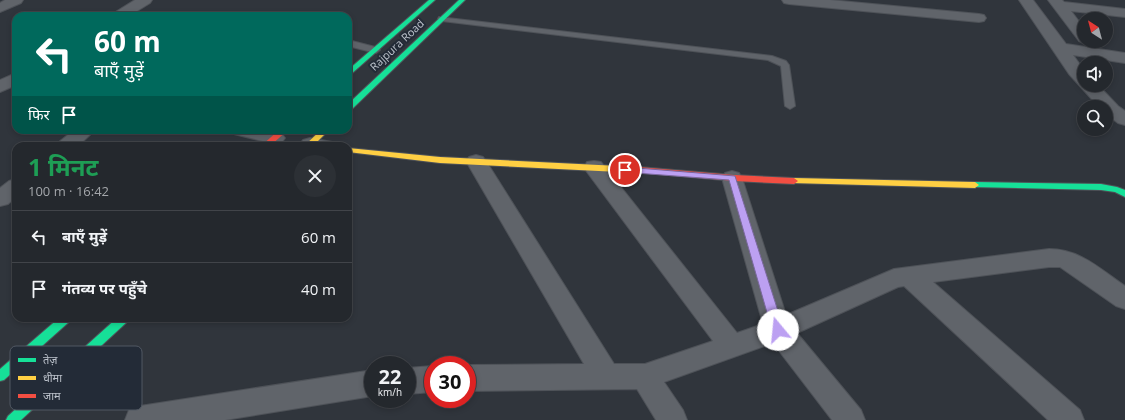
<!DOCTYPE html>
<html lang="hi">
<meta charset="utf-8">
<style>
body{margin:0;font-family:"Open Sans","Noto Sans Devanagari",sans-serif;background:#2c3035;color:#f1f3f6;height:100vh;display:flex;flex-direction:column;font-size:15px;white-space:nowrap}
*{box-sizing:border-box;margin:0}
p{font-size:13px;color:#a3a6aa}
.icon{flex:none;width:22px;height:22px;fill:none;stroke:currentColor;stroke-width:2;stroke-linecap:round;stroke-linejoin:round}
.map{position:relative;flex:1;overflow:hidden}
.side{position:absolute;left:12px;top:142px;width:340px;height:180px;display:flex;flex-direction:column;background:#24282d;border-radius:12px;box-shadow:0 2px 6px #0003,0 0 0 1px #414449}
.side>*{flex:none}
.top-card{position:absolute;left:12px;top:12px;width:340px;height:122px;border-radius:12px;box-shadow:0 2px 6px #0003,0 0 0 1px #414449;background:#00695c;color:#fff;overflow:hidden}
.needle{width:26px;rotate:324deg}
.fabs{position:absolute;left:1077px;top:12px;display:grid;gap:8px}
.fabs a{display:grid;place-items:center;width:36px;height:36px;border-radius:50%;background:#24282d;box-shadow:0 2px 6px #0003,0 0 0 1px #414449;font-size:20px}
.speed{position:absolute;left:364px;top:356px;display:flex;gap:8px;font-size:20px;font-weight:700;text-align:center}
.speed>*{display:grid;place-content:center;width:52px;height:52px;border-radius:50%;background:#24282d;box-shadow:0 2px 6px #0003,0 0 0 1px #414449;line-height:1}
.speed small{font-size:10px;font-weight:400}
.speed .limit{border:6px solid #d22;background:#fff;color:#111}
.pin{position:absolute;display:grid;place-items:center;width:34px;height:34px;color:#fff;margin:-17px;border:2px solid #fff;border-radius:50%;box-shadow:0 1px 4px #0007}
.me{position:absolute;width:44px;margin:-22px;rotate:343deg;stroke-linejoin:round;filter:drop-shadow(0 0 3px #0008)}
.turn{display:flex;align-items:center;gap:14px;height:84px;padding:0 16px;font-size:18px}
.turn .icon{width:52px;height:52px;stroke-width:2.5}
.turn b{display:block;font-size:28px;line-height:34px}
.then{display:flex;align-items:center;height:38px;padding:0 16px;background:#0003;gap:8px;font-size:15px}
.round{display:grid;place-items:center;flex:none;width:42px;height:42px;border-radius:21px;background:#2c3035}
.headline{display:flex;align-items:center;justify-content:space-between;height:68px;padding:0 16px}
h1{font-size:24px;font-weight:700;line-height:30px;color:#1e9e55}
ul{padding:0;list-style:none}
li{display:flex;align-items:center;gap:12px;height:52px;padding:0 16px;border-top:1px solid #414449}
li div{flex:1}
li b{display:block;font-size:15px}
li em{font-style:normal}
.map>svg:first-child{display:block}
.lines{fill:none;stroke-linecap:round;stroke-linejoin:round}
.lane-casing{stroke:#4e5258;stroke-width:2}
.street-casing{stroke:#4e5258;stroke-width:2}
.fast-casing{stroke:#4e5258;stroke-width:2}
.slow-casing{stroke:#4e5258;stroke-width:2}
.jam-casing{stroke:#4e5258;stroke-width:2}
.lane{fill:#60646a;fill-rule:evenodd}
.street{fill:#60646a;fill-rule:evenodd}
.fast{fill:#16e098;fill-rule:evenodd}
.slow{fill:#ffcf43;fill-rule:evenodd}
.jam{fill:#f24e42;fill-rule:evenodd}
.route{fill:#bca0f2;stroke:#7a689d}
.labels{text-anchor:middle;stroke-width:4;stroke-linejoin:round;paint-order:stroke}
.far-street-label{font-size:11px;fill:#bcc2cb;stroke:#232b37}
.key{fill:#232b37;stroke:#515863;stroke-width:1}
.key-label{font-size:11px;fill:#bcc2cb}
</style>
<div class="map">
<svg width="1125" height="420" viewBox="0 0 1125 420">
<rect width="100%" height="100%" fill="#30353c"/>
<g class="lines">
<defs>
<path id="lane" d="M 439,17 L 772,56 L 786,61 L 789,65 L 795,106 L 790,109 L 785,106 L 781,66 L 768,60 L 442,21 L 438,19 Z
M 348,40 L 379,48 L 380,50 L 376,53 L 348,46 Z"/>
<path id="street" d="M 5,0 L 23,0 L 21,3 L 0,12 L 0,3 Z
M 135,0 L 152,0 L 150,3 L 129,16 L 112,16 L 114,13 Z
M 782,0 L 830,0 L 979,14 L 984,15 L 986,18 L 984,21 L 979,22 L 789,4 L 784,3 Z
M 1019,0 L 1033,0 L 1066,44 L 1125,53 L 1125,63 L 1073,55 L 1084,70 L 1084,85 L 1098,85 L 1118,106 L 1125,111 L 1125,125 L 1118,123 L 1106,114 L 1106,107 L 1099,107 L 1069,74 Z
M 1048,0 L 1062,0 L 1064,2 L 1125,9 L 1125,17 L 1071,11 L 1084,28 L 1084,41 L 1090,41 L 1084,43 L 1079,41 Z
M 16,73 L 16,85 L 0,92 L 0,80 Z
M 74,130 L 95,130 L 78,146 L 56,146 L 59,142 Z
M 232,130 L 265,130 L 282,134 L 285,138 L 282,142 L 275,144 L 234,134 Z
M 310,138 L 332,142 L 335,146 L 302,146 L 300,144 L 303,140 Z
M 476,155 L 483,157 L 486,161 L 614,364 L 645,364 L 713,341 L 587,172 L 584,167 L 587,162 L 594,161 L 601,162 L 737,333 L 763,324 L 722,178 L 725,173 L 732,171 L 739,173 L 742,178 L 786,315 L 894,269 L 1049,249 C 1080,249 1100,269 1125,286 L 1125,309 L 1116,306 L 1060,267 L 1049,267 L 933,282 L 1080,410 L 1084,420 L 1048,420 L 904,286 L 898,287 L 797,333 L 861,410 L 865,420 L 832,420 L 773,343 L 664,382 L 683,410 L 687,420 L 656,420 L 637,389 L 467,391 L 467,365 L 584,364 L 466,161 L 469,157 Z
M 16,179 L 16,197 L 8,204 L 0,206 L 0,188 L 9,181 Z
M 433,366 L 433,392 L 407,394 L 407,368 Z
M 373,370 L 373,396 L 225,420 L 125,420 L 129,410 L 140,406 Z"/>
<path id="fast" d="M 429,0 L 435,0 L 350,75 L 348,76 L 348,70 Z
M 459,0 L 465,0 L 351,110 L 348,110 L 348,104 Z
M 975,182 L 1101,184 L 1117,187 L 1125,190 L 1125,197 L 1115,192 L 1101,190 L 972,187 L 971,185 L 972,183 Z
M 59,318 L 71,318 L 70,321 L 4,380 L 0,381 L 0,369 Z
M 117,318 L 129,318 L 128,321 L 21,420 L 6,420 L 8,416 Z"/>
<path id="slow" d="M 321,130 L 329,130 L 313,146 L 304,146 Z
M 348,148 L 440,157 L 639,167 L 643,170 L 639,173 L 440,163 L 348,152 Z
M 794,178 L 975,182 L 979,185 L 975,188 L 791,183 L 790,181 Z"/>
<path id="jam" d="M 279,130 L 288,130 L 270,146 L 261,146 Z
M 639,167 L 734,175 L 794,178 L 798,181 L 794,184 L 734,181 L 636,172 L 635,170 Z"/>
</defs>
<!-- lane casing -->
<use href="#lane" class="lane-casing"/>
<!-- street casing -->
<use href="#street" class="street-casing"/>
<!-- fast casing -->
<use href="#fast" class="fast-casing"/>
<!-- slow casing -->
<use href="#slow" class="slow-casing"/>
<!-- jam casing -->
<use href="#jam" class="jam-casing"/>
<!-- lane -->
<use href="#lane" class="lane"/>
<!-- street -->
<use href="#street" class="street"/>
<!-- fast -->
<use href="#fast" class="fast"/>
<!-- slow -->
<use href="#slow" class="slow"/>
<!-- jam -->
<use href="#jam" class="jam"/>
</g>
<!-- route -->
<path class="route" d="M 625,167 L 735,176 L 784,330 L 782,333 L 778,334 L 774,333 L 772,330 L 729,180 L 622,172 L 621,170 Z"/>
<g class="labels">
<!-- far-street labels -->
<g class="far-street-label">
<text transform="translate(397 45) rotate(-43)" y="4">Rajpura Road</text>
</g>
</g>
<!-- legend -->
<rect x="10" y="346" width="132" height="64" rx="6" class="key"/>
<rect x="18" y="358" width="18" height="4" fill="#16e098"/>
<rect x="18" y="376" width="18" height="4" fill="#ffcf43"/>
<rect x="18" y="394" width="18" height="4" fill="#f24e42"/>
<g class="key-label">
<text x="43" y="364">तेज़</text>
<text x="43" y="382">धीमा</text>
<text x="43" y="400">जाम</text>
</g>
</svg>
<div class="fabs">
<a><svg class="needle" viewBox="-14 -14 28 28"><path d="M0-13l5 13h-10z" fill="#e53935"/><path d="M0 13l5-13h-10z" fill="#a3a6aa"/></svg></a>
<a><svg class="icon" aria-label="sound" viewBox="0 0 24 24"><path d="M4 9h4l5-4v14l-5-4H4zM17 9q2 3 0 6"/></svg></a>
<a><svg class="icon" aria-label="search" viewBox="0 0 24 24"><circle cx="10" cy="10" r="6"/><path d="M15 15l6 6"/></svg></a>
</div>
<div class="speed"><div>22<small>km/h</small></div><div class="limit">30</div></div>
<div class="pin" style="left:625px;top:170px;background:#d93025"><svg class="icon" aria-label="arrive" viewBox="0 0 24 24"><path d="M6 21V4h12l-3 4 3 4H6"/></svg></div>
<svg class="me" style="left:778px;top:330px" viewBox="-20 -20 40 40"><circle r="19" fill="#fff"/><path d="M0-13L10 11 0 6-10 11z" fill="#bca0f2"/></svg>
<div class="top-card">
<div class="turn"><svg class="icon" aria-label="left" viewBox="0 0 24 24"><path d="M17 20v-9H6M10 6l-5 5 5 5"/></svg><div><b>60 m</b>बाएँ मुड़ें</div></div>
<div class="then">फिर<svg class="icon" aria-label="arrive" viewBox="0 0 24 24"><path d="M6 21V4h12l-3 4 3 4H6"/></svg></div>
</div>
<section class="side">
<div class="headline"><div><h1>1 मिनट</h1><p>100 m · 16:42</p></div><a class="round"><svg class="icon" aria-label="close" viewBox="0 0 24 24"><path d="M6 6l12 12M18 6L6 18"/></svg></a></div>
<ul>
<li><svg class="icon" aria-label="left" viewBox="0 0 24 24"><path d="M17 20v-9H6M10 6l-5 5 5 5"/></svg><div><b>बाएँ मुड़ें</b></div><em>60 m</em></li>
<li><svg class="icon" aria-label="arrive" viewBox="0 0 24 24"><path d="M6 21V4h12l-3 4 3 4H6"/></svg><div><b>गंतव्य पर पहुँचे</b></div><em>40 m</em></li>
</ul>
</section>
</div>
